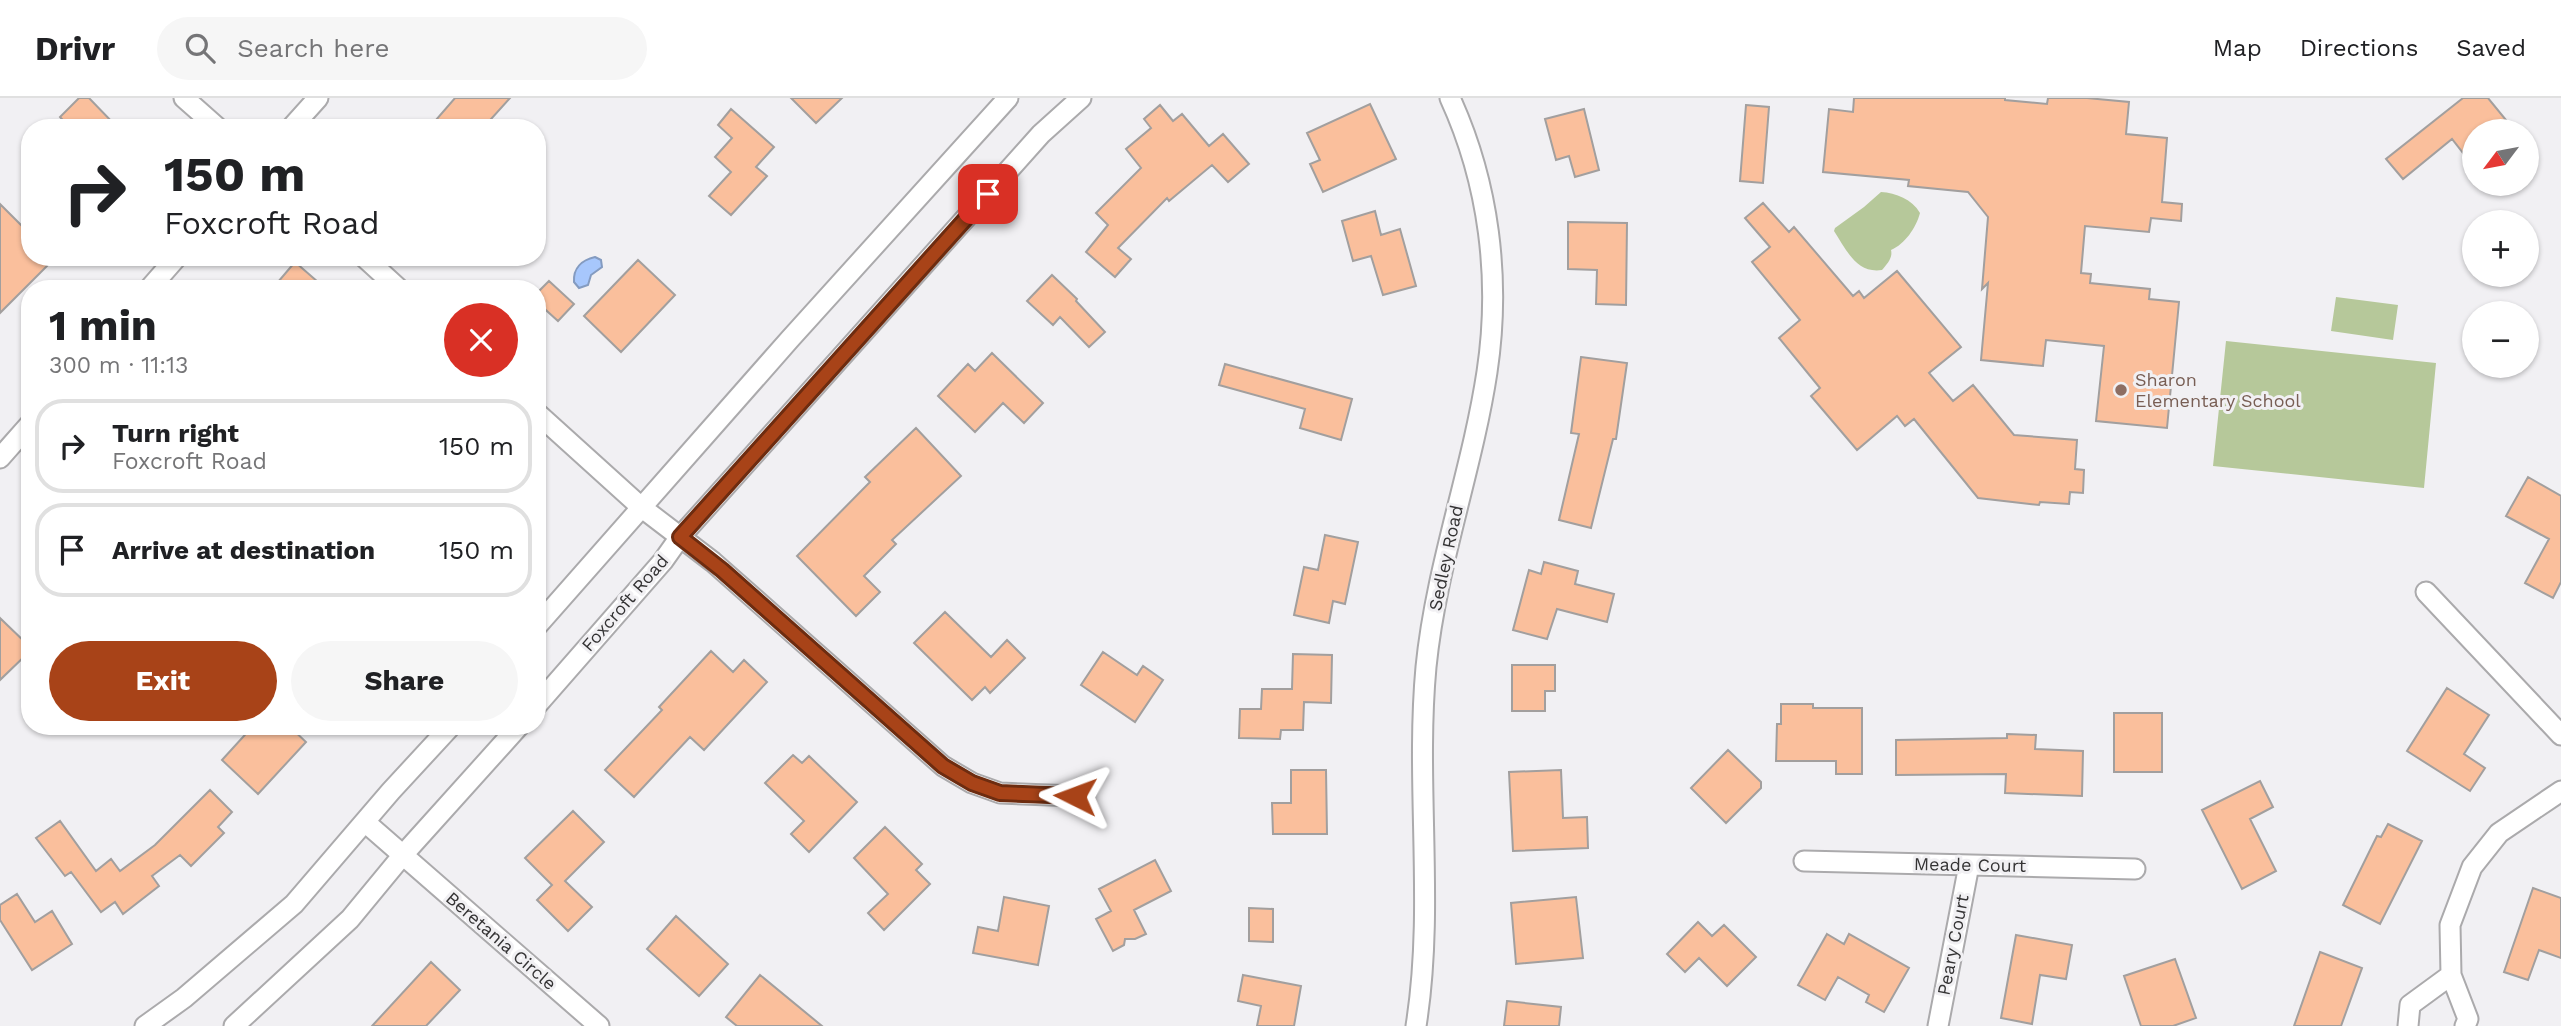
<!DOCTYPE html>
<meta charset="utf-8">
<style>
body{margin:0;font-family:"Work Sans",sans-serif;background:#f6f6f6;color:#202124;height:100vh;display:flex;flex-direction:column;font-size:26px;white-space:nowrap}
*{box-sizing:border-box;margin:0}
p{font-size:23px;color:#757577}
.icon{flex:none;width:38px;height:38px;fill:none;stroke:currentColor;stroke-width:2;stroke-linecap:round;stroke-linejoin:round}
.map{position:relative;flex:1;overflow:hidden}
.side{position:absolute;left:21px;top:182px;width:525px;height:455px;display:flex;flex-direction:column;background:#fff;border-radius:28px;box-shadow:0 2px 5px #0004}
.side>*{flex:none}
.banner{position:absolute;left:21px;top:21px;width:525px;height:147px;border-radius:28px;box-shadow:0 2px 5px #0004;background:#fff;color:#202124;overflow:hidden}
.needle{width:46px;rotate:238deg}
.buttons{position:absolute;left:2462px;top:21px;display:grid;gap:14px}
.buttons a{display:grid;place-items:center;width:77px;height:77px;border-radius:50%;background:#fff;box-shadow:0 2px 5px #0004;font-size:35px}
.pin{position:absolute;display:grid;place-items:center;width:60px;height:60px;color:#fff;margin:-30px;border-radius:14px;box-shadow:0 4px 10px #0006}
.me{position:absolute;width:77px;margin:-38px;rotate:273deg;stroke-linejoin:round;filter:drop-shadow(0 0 5px #0008)}
.turn{display:flex;align-items:center;gap:24px;height:147px;padding:0 28px;font-size:32px}
.turn .icon{width:91px;height:91px;stroke-width:2.5}
.turn b{display:block;font-size:49px;line-height:60px}
.round{display:grid;place-items:center;flex:none;width:74px;height:74px;border-radius:37px;background:#f6f6f6}
.summary{display:flex;align-items:center;justify-content:space-between;height:119px;padding:0 28px}
h1{font-size:42px;font-weight:700;line-height:52px}
.primary-button{display:flex;gap:14px;margin-top:auto;padding:14px 28px}
.primary-button a{flex:1;height:80px;border-radius:42px;background:#a84318;color:#fff;font-size:28px;font-weight:700;line-height:80px;text-align:center}
.primary-button a+a{background:#f6f6f6;color:#202124}
ul{padding:0;list-style:none}
li{display:flex;align-items:center;gap:21px;height:94px;margin:0 14px 10px;padding:0 14px;border:4px solid #e0e0e0;border-radius:28px}
li div{flex:1}
li b{display:block;font-size:26px}
li em{font-style:normal}
header{display:flex;align-items:center;gap:42px;box-sizing:border-box;height:98px;padding:0 35px;background:#fff;border-bottom:2px solid #e0e0e0}
header strong{font-size:33px}
nav{display:flex;gap:38px;margin-inline-start:auto;font-size:24px}
.search{width:490px;height:63px;background:#f6f6f6;display:flex;align-items:center;gap:18px;box-sizing:border-box;padding:0 24px;border-radius:38px;color:#757577;font-size:26px}
.map>svg:first-child{display:block}
.green{fill:#b6c89a}
.water{fill:#a7c7fc;stroke:#849bc0;stroke-width:2}
.building{fill:#fabf9c;stroke:#a29f9e;stroke-width:2}
.lines{fill:none;stroke-linecap:round;stroke-linejoin:round}
.minor-casing{stroke:#abaaac;stroke-width:23}
.minor{stroke:#fff;stroke-width:19}
.route-casing{stroke:#6d2c10;stroke-width:18}
.route{stroke:#a84318;stroke-width:12}
.education-dot{fill:#8d6e63;stroke:#f1f0f3;stroke-width:2.5}
.labels{text-anchor:middle;stroke-width:6;stroke-linejoin:round;paint-order:stroke}
.education-label{font-size:18px;fill:#785e54;stroke:#f1f0f3;text-anchor:start}
.street-label{font-size:18px;fill:#343334;stroke:#f1f0f3}
</style>
<header>
<strong>Drivr</strong>
<div class="search"><svg class="icon" aria-label="search" viewBox="0 0 24 24"><circle cx="10" cy="10" r="6"/><path d="M15 15l6 6"/></svg>Search here</div>
<nav><a>Map</a><a>Directions</a><a>Saved</a></nav>
</header>
<div class="map">
<svg width="2561" height="928" viewBox="0 0 2561 928">
<rect width="100%" height="100%" fill="#f1f0f3"/>
<!-- green -->
<path class="green" d="M 1881,94 C 1896,95 1912,101 1920,115 C 1916,130 1905,146 1891,152 C 1893,160 1887,166 1882,172 C 1856,176 1846,151 1834,133 L 1835,130 L 1864,109 Z
M 2336,199 L 2398,207 L 2393,242 L 2331,233 Z
M 2226,243 L 2436,265 L 2424,390 L 2213,368 Z"/>
<!-- water -->
<path class="water" d="M 595,159 L 601,162 L 602,169 L 591,177 L 588,187 L 579,190 L 574,184 C 573,170 582,162 595,159 Z"/>
<!-- building -->
<path class="building" d="M 79,0 L 89,0 L 118,30 L 70,30 L 60,19 Z
M 455,0 L 510,0 L 483,30 L 429,30 Z
M 791,0 L 842,0 L 816,25 Z
M 1854,0 L 2005,0 L 2005,2 L 2047,6 L 2048,0 L 2087,0 L 2129,4 L 2126,36 L 2167,40 L 2162,104 L 2182,106 L 2181,123 L 2151,120 L 2149,134 L 2085,128 L 2081,175 L 2091,176 L 2090,185 L 2150,191 L 2149,201 L 2179,204 L 2167,330 L 2096,323 L 2104,248 L 2046,242 L 2043,268 L 1981,262 L 1988,185 L 1982,191 L 1988,119 L 1968,94 L 1908,88 L 1909,82 L 1823,74 L 1829,11 L 1853,14 Z
M 2463,0 L 2488,0 L 2515,33 L 2474,33 L 2474,69 L 2452,41 L 2403,81 L 2386,61 Z
M 1370,6 L 1396,61 L 1323,94 L 1310,66 L 1320,62 L 1307,35 Z
M 1160,7 L 1173,23 L 1182,16 L 1209,48 L 1223,36 L 1249,66 L 1228,84 L 1212,67 L 1169,103 L 1167,100 L 1118,150 L 1131,161 L 1115,179 L 1086,154 L 1108,127 L 1096,115 L 1141,70 L 1126,51 L 1151,30 L 1144,21 Z
M 1746,7 L 1769,9 L 1763,85 L 1740,83 Z
M 731,11 L 774,49 L 756,69 L 767,78 L 731,117 L 709,98 L 731,74 L 715,59 L 732,40 L 718,27 Z
M 1584,11 L 1599,72 L 1575,79 L 1569,58 L 1556,62 L 1545,21 Z
M 1763,105 L 1789,134 L 1794,129 L 1853,198 L 1859,193 L 1864,200 L 1897,173 L 1961,249 L 1929,275 L 1953,303 L 1973,287 L 2014,337 L 2077,342 L 2075,371 L 2084,372 L 2083,395 L 2070,394 L 2069,406 L 2040,404 L 2039,407 L 1978,400 L 1914,321 L 1905,328 L 1897,318 L 1857,352 L 1811,298 L 1820,290 L 1779,240 L 1800,222 L 1752,164 L 1770,149 L 1745,120 Z
M 0,106 L 30,136 L 30,159 L 56,159 L 0,215 Z
M 1375,113 L 1381,137 L 1400,131 L 1416,188 L 1383,197 L 1371,158 L 1353,163 L 1342,123 Z
M 1568,124 L 1627,125 L 1626,207 L 1596,206 L 1597,172 L 1568,171 Z
M 638,162 L 675,197 L 621,254 L 584,218 Z
M 295,164 L 326,191 L 272,191 Z
M 1052,177 L 1077,201 L 1076,203 L 1105,234 L 1089,249 L 1060,219 L 1053,227 L 1027,203 Z
M 549,183 L 574,206 L 558,223 L 537,204 L 537,195 Z
M 992,255 L 1043,305 L 1024,325 L 1003,305 L 975,334 L 938,298 L 968,266 L 975,273 Z
M 1581,259 L 1627,265 L 1616,341 L 1613,341 L 1591,430 L 1559,422 L 1579,336 L 1571,335 Z
M 1225,266 L 1352,301 L 1341,342 L 1300,330 L 1305,311 L 1219,287 Z
M 916,330 L 961,378 L 892,442 L 896,446 L 864,478 L 880,494 L 856,518 L 797,458 L 870,384 L 865,379 Z
M 2528,379 L 2561,398 L 2561,484 L 2553,500 L 2525,485 L 2549,441 L 2506,418 Z
M 1325,437 L 1358,444 L 1345,506 L 1333,503 L 1329,525 L 1294,517 L 1304,469 L 1318,472 Z
M 1544,464 L 1578,473 L 1575,486 L 1614,496 L 1607,524 L 1557,511 L 1547,541 L 1513,532 L 1529,472 L 1541,476 Z
M 945,514 L 991,559 L 1007,542 L 1025,560 L 990,595 L 985,589 L 972,602 L 914,545 Z
M 0,520 L 30,549 L 30,553 L 0,582 Z
M 711,553 L 733,574 L 744,562 L 767,584 L 704,652 L 690,639 L 634,699 L 605,672 L 662,612 L 659,609 Z
M 1103,554 L 1137,577 L 1143,568 L 1163,582 L 1135,624 L 1081,587 Z
M 1293,556 L 1332,557 L 1331,605 L 1304,604 L 1303,632 L 1281,632 L 1280,641 L 1239,640 L 1240,611 L 1261,611 L 1262,591 L 1292,591 Z
M 1512,567 L 1555,567 L 1555,593 L 1545,593 L 1545,613 L 1512,613 Z
M 2447,590 L 2489,617 L 2464,656 L 2485,670 L 2470,693 L 2407,653 Z
M 1781,606 L 1813,606 L 1813,610 L 1862,610 L 1862,676 L 1836,676 L 1836,663 L 1776,663 L 1777,626 L 1781,626 Z
M 2114,615 L 2162,615 L 2162,674 L 2114,674 Z
M 253,628 L 289,628 L 306,644 L 258,696 L 222,662 Z
M 2007,636 L 2036,637 L 2035,651 L 2083,653 L 2082,698 L 2005,695 L 2006,676 L 1896,677 L 1896,642 L 2007,640 Z
M 1728,652 L 1761,684 L 1761,690 L 1726,725 L 1691,690 Z
M 793,657 L 802,665 L 809,658 L 857,704 L 809,754 L 791,736 L 804,723 L 765,685 Z
M 1291,672 L 1326,672 L 1327,736 L 1273,736 L 1272,705 L 1291,705 Z
M 1561,672 L 1563,720 L 1587,719 L 1588,750 L 1513,753 L 1509,674 Z
M 2260,683 L 2273,709 L 2250,721 L 2276,773 L 2242,791 L 2202,712 Z
M 210,692 L 232,714 L 218,729 L 224,735 L 191,768 L 180,757 L 152,778 L 159,788 L 123,816 L 115,804 L 101,814 L 71,774 L 65,778 L 36,740 L 60,723 L 96,773 L 111,761 L 120,773 L 155,747 Z
M 573,713 L 604,744 L 565,783 L 592,809 L 568,833 L 537,802 L 552,787 L 525,760 Z
M 2388,726 L 2422,743 L 2380,826 L 2343,807 L 2377,738 L 2381,739 Z
M 885,729 L 922,766 L 916,772 L 930,786 L 884,832 L 868,815 L 888,796 L 854,760 Z
M 1155,762 L 1171,793 L 1134,812 L 1146,836 L 1135,841 L 1125,841 L 1124,847 L 1113,853 L 1096,821 L 1111,813 L 1099,791 Z
M 2533,790 L 2561,800 L 2561,860 L 2539,852 L 2528,882 L 2504,874 Z
M 17,796 L 35,824 L 52,813 L 72,846 L 32,872 L 0,822 L 0,807 Z
M 1004,799 L 1049,808 L 1038,867 L 973,855 L 978,829 L 998,833 Z
M 1576,799 L 1583,860 L 1516,866 L 1511,805 Z
M 1249,810 L 1273,811 L 1273,844 L 1249,843 Z
M 676,818 L 728,866 L 699,898 L 647,851 Z
M 1698,824 L 1712,838 L 1724,827 L 1756,859 L 1727,888 L 1699,860 L 1685,874 L 1667,856 Z
M 1827,836 L 1844,846 L 1849,836 L 1909,870 L 1884,914 L 1866,904 L 1869,897 L 1838,879 L 1825,902 L 1798,887 Z
M 2016,837 L 2072,847 L 2066,881 L 2040,877 L 2032,926 L 2001,920 Z
M 2320,854 L 2362,870 L 2341,928 L 2294,928 Z
M 2175,861 L 2196,920 L 2173,928 L 2141,928 L 2124,878 Z
M 431,864 L 460,892 L 426,928 L 372,928 Z
M 760,877 L 822,928 L 737,928 L 726,919 Z
M 1243,877 L 1301,888 L 1294,928 L 1257,928 L 1261,908 L 1238,903 Z
M 1507,903 L 1561,909 L 1559,928 L 1504,928 Z"/>
<g class="lines">
<defs>
<path id="minor" d="M 184,0 L 218,30
M 291,30 L 318,0
M 364,159 L 399,191
M 149,191 L 177,159
M 537,315 L 641,409 L 713,464 L 943,668 L 972,685 L 1000,695 L 1075,698
M 0,360 L 30,326
M 2426,494 L 2561,637
M 537,528 L 790,241 L 1008,0
M 537,607 L 663,463 L 680,439 L 1041,36 L 1081,0
M 365,724 L 599,928
M 1804,763 L 2135,771
M 145,928 L 184,900 L 294,806 L 391,693 L 451,628
M 234,928 L 350,821 L 402,758 L 519,628
M 1416,928 C 1435,809 1415,688 1426,569 C 1436,468 1472,373 1487,274 C 1501,181 1489,85 1450,0
M 1938,928 L 1969,767
M 2408,928 L 2410,907 L 2451,877
M 2465,928 L 2468,921 L 2451,877 L 2450,827 L 2472,769 L 2499,735 L 2561,693"/>
</defs>
<!-- minor casing -->
<use href="#minor" class="minor-casing"/>
<!-- minor -->
<use href="#minor" class="minor"/>
</g>
<g class="lines">
<defs>
<path id="route" d="M 988,96 L 680,439 L 722,472 L 943,668 L 972,685 L 1000,695 L 1075,698"/>
</defs>
<!-- route casing -->
<use href="#route" class="route-casing"/>
<!-- route -->
<use href="#route" class="route"/>
</g>
<!-- markers -->
<circle class="education-dot" cx="2121" cy="292" r="7"/>
<g class="labels">
<!-- education labels -->
<g class="education-label">
<text x="2135" y="288">Sharon<tspan x="2135" dy="21">Elementary School</tspan></text>
</g>
<!-- street labels -->
<g class="street-label">
<text transform="translate(1446 460) rotate(-78)" y="6">Sedley Road</text>
<text transform="translate(625 505) rotate(-49)" y="6">Foxcroft Road</text>
<text transform="translate(1970 767) rotate(1)" y="6">Meade Court</text>
<text transform="translate(501 843) rotate(41)" y="6">Beretania Circle</text>
<text transform="translate(1953 847) rotate(-79)" y="6">Peary Court</text>
</g>
</g>
</svg>
<div class="buttons">
<a><svg class="needle" viewBox="-14 -14 28 28"><path d="M0-13l5 13h-10z" fill="#e53935"/><path d="M0 13l5-13h-10z" fill="#757577"/></svg></a>
<a>+</a>
<a>−</a>
</div>
<div class="pin" style="left:988px;top:96px;background:#d93025"><svg class="icon" aria-label="arrive" viewBox="0 0 24 24"><path d="M6 21V4h12l-3 4 3 4H6"/></svg></div>
<svg class="me" style="left:1075px;top:698px" viewBox="-20 -20 40 40"><path d="M0-17L14 15 0 8-14 15z" fill="#a84318" stroke="#fff" stroke-width="4"/></svg>
<div class="banner">
<div class="turn"><svg class="icon" aria-label="right" viewBox="0 0 24 24"><path d="M7 20v-9h11M14 6l5 5-5 5"/></svg><div><b>150 m</b>Foxcroft Road</div></div>
</div>
<section class="side">
<div class="summary"><div><h1>1 min</h1><p>300 m · 11:13</p></div><a class="round" style="background:#d93025;color:#fff"><svg class="icon" aria-label="close" viewBox="0 0 24 24"><path d="M6 6l12 12M18 6L6 18"/></svg></a></div>
<ul>
<li><svg class="icon" aria-label="right" viewBox="0 0 24 24"><path d="M7 20v-9h11M14 6l5 5-5 5"/></svg><div><b>Turn right</b><p>Foxcroft Road</p></div><em>150 m</em></li>
<li><svg class="icon" aria-label="arrive" viewBox="0 0 24 24"><path d="M6 21V4h12l-3 4 3 4H6"/></svg><div><b>Arrive at destination</b></div><em>150 m</em></li>
</ul>
<div class="primary-button"><a>Exit</a><a>Share</a></div>
</section>
</div>
